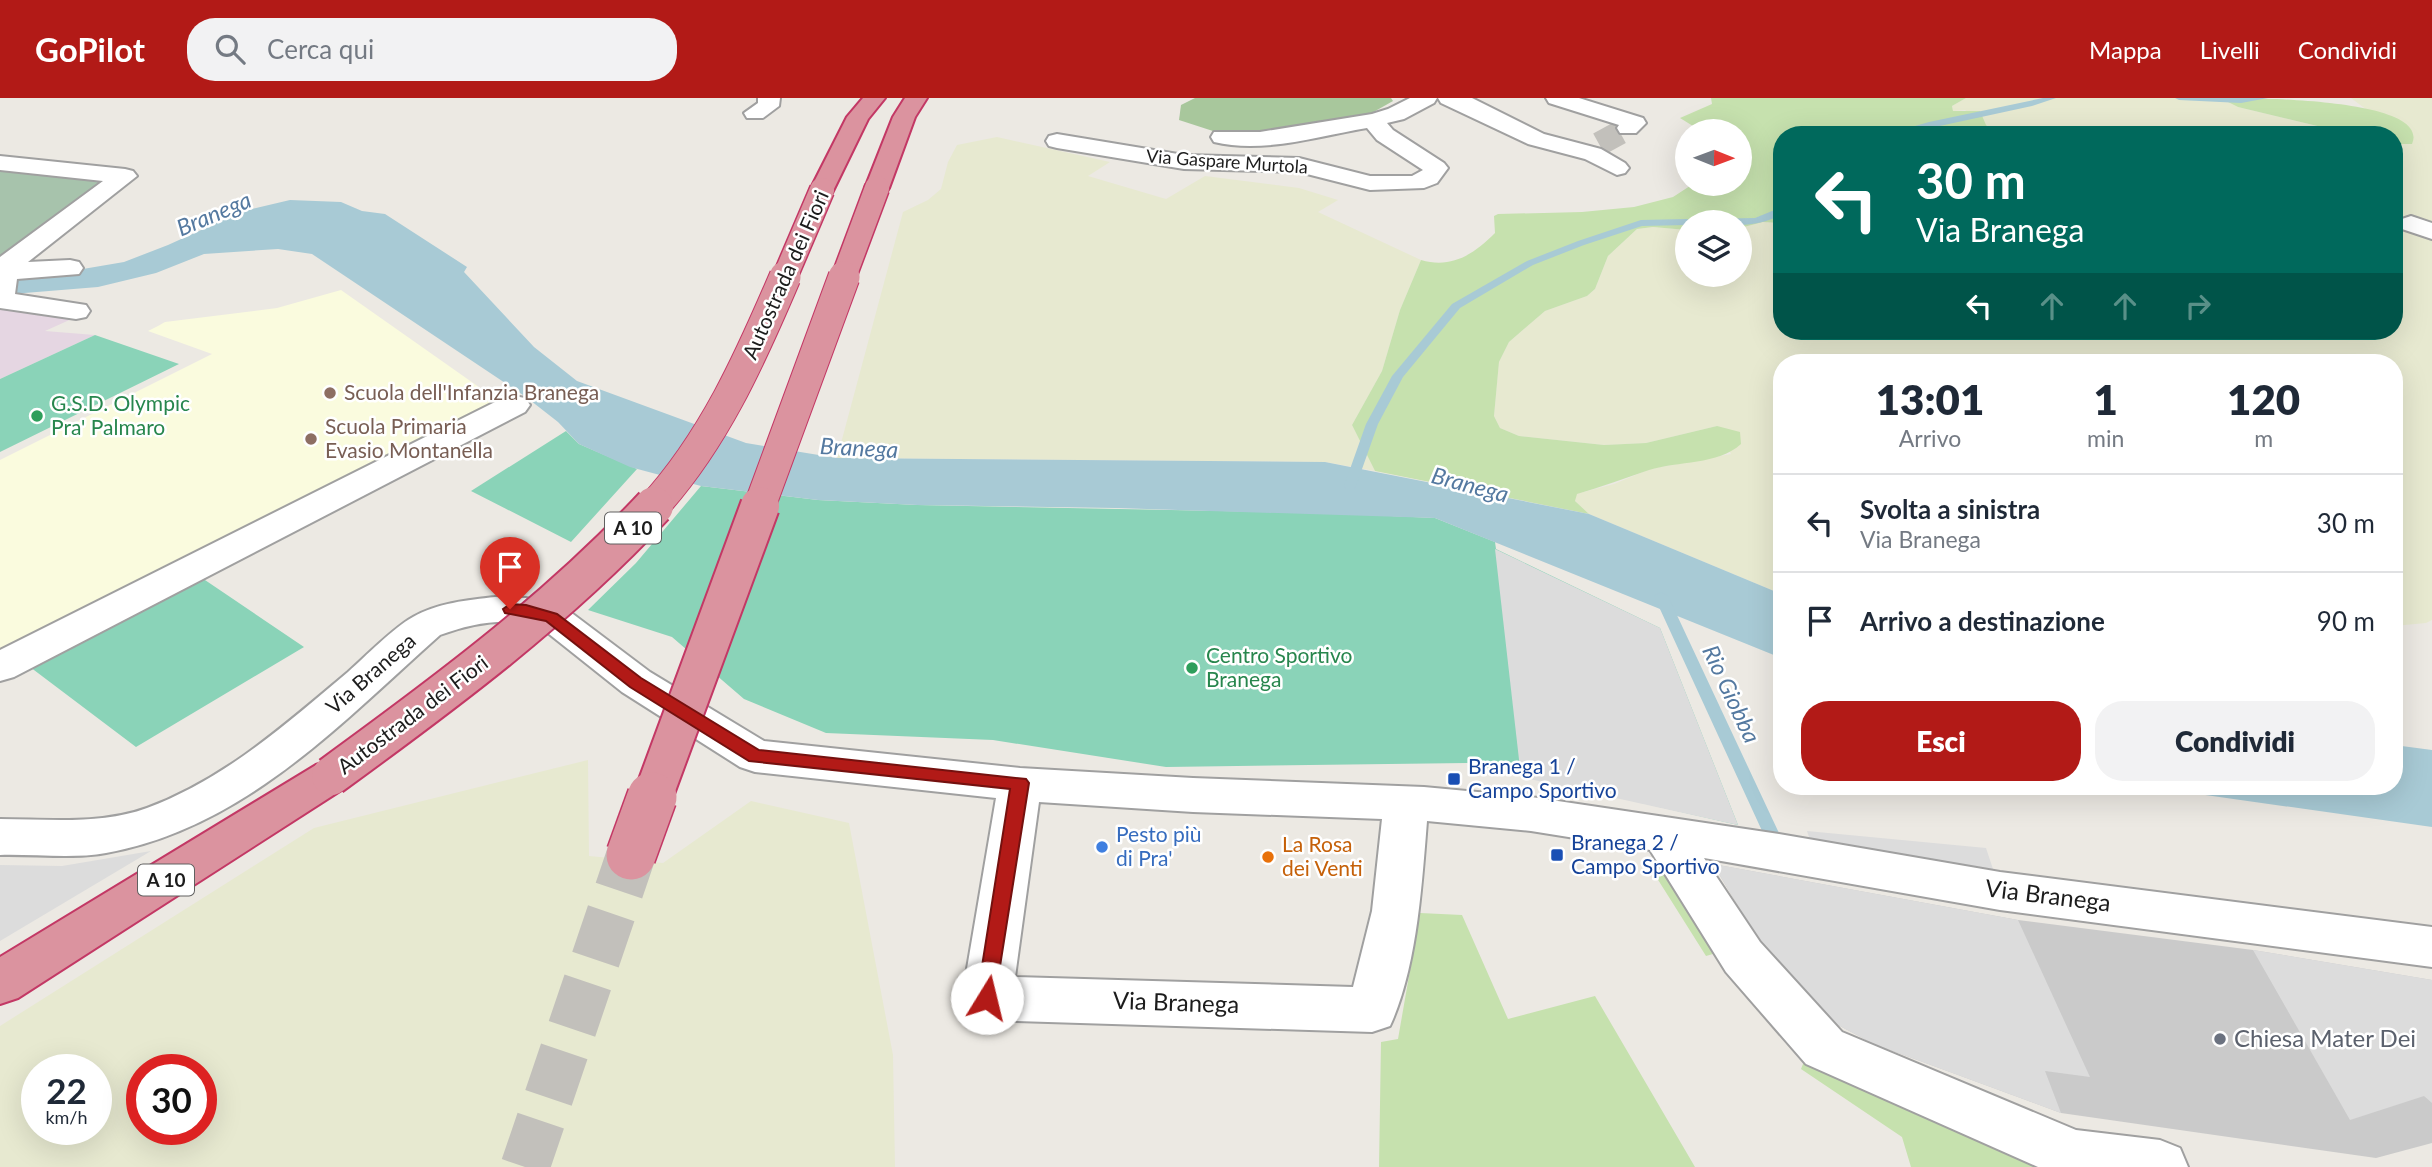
<!DOCTYPE html>
<html lang="it">
<meta charset="utf-8">
<style>
body{margin:0;font-family:Lato,sans-serif;background:#f2f2f3;color:#1f2937;height:100vh;display:flex;flex-direction:column;font-size:26px;white-space:nowrap}
*{box-sizing:border-box;margin:0}
p{font-size:23px;color:#747a83}
.icon{flex:none;width:38px;height:38px;fill:none;stroke:currentColor;stroke-width:2;stroke-linecap:round;stroke-linejoin:round}
.map{position:relative;flex:1;overflow:hidden}
.details{position:absolute;left:1773px;top:256px;width:630px;height:441px;display:flex;flex-direction:column;background:#fff;border-radius:28px;box-shadow:0 7px 28px #0002}
.details>*{flex:none}
.guide{position:absolute;left:1773px;top:28px;width:630px;height:214px;border-radius:28px;box-shadow:0 7px 28px #0002;background:#00695c;color:#fff;overflow:hidden}
.needle{width:46px;rotate:91deg}
.fabs{position:absolute;left:1675px;top:21px;display:grid;gap:14px}
.fabs a{display:grid;place-items:center;width:77px;height:77px;border-radius:50%;background:#fff;box-shadow:0 7px 28px #0002;font-size:35px}
.speed{position:absolute;left:21px;top:956px;display:flex;gap:14px;font-size:35px;font-weight:700;text-align:center}
.speed>*{display:grid;place-content:center;width:91px;height:91px;border-radius:50%;background:#fff;box-shadow:0 7px 28px #0002;line-height:1}
.speed small{font-size:18px;font-weight:400}
.speed .limit{border:10px solid #d22;background:#fff;color:#111}
.pin{position:absolute;display:grid;place-items:center;width:60px;height:60px;color:#fff;margin:-72px -30px;border-radius:50% 50% 50% 0;rotate:-45deg;box-shadow:0 0 7px #0007}
.pin .icon{rotate:45deg}
.me{position:absolute;width:77px;margin:-38px;rotate:9deg;stroke-linejoin:round;filter:drop-shadow(0 0 5px #0008)}
.turn{display:flex;align-items:center;gap:24px;height:147px;padding:0 28px;font-size:32px}
.turn .icon{width:91px;height:91px;stroke-width:2.5}
.turn b{display:block;font-size:49px;line-height:60px}
.lanes{display:flex;align-items:center;height:66px;padding:0 28px;background:#0003;justify-content:center;gap:35px;direction:ltr}
.lanes .off{opacity:.35}
.eta{display:flex;justify-content:space-evenly;align-items:center;height:119px;text-align:center}
.eta b{font-size:42px;font-weight:800;line-height:49px}
.action{display:flex;gap:14px;margin-top:auto;padding:14px 28px}
.action a{flex:1;height:80px;border-radius:28px;background:#b21a17;color:#fff;font-size:28px;font-weight:800;line-height:80px;text-align:center}
.action a+a{background:#f2f2f3;color:#1f2937}
ul{padding:0;list-style:none}
li{display:flex;align-items:center;gap:21px;height:98px;padding:0 28px;border-top:2px solid #e0e1e3}
li div{flex:1}
li b{display:block;font-size:26px}
li em{font-style:normal}
header{display:flex;align-items:center;gap:42px;box-sizing:border-box;height:98px;padding:0 35px;background:#b21a17;color:#fff}
header strong{font-size:33px}
nav{display:flex;gap:38px;margin-inline-start:auto;font-size:24px}
.search{width:490px;height:63px;background:#f2f2f3;display:flex;align-items:center;gap:18px;box-sizing:border-box;padding:0 24px;border-radius:28px;color:#747a83;font-size:26px}
.map>svg:first-child{display:block}
.industrial{fill:#e5d6e2}
.education{fill:#fafbde}
.religious{fill:#cacaca}
.farmland{fill:#e7e9d0;fill-rule:evenodd}
.grass{fill:#c6e1ae}
.forest{fill:#a8c79c}
.cemetery{fill:#a7c3ac}
.pitch{fill:#8ad3b8}
.parking{fill:#dcdcdc}
.water{fill:#a8cad5}
.lines{fill:none;stroke-linecap:round;stroke-linejoin:round}
.stream{fill:#a8cad5;fill-rule:evenodd}
.minor-tunnel{stroke:#c2c0bb;stroke-width:24;stroke-dasharray:24 12;stroke-linecap:butt}
.motorway-tunnel{stroke:#c2c0bb;stroke-width:49;stroke-dasharray:49 24;stroke-linecap:butt}
.minor-casing{stroke:#a0a0a0;stroke-width:4}
.motorway-casing{stroke:#c33865;stroke-width:4}
.minor{fill:#fff;fill-rule:evenodd}
.motorway{fill:#db939f;fill-rule:evenodd}
.motorway-bridge-far3-casing{stroke:#c33865;stroke-width:27;stroke-linecap:butt}
.motorway-bridge-far2-casing{stroke:#c33865;stroke-width:33;stroke-linecap:butt}
.motorway-bridge-far1-casing{stroke:#c33865;stroke-width:42;stroke-linecap:butt}
.motorway-bridge-casing{stroke:#c33865;stroke-width:52;stroke-linecap:butt}
.motorway-bridge-far3{stroke:#db939f;stroke-width:24}
.motorway-bridge-far2{stroke:#db939f;stroke-width:31}
.motorway-bridge-far1{stroke:#db939f;stroke-width:38}
.motorway-bridge{stroke:#db939f;stroke-width:49}
.route{fill:#b21a17;stroke:#74110f;stroke-width:2}
.education-dot{fill:#8d6e63;stroke:#fff;stroke-width:2.5}
.leisure-dot{fill:#2e9e5b;stroke:#fff;stroke-width:2.5}
.transit-dot{fill:#1a4fb4;stroke:#fff;stroke-width:2.5}
.shop-dot{fill:#3f7fe0;stroke:#fff;stroke-width:2.5}
.food-dot{fill:#e8710a;stroke:#fff;stroke-width:2.5}
.worship-dot{fill:#6b7280;stroke:#fff;stroke-width:2.5}
.labels{text-anchor:middle;stroke-width:5;stroke-linejoin:round;paint-order:stroke}
.far-street-label{font-size:18px;fill:#1c1c1c;stroke:#fff}
.shield{fill:#fff;stroke:#606060;stroke-width:2}
.shield-label{font-size:19px;font-weight:bold;fill:#1c1c1c}
.street-label{font-size:21px;fill:#1c1c1c;stroke:#fff}
.education-label{font-size:21px;fill:#785e54;stroke:#fff;text-anchor:start}
.leisure-label{font-size:21px;fill:#27864d;stroke:#fff;text-anchor:start}
.transit-label{font-size:21px;fill:#164399;stroke:#fff;text-anchor:start}
.shop-label{font-size:21px;fill:#366cbe;stroke:#fff;text-anchor:start}
.food-label{font-size:21px;fill:#c56008;stroke:#fff;text-anchor:start}
.water-label{font-size:23px;font-style:italic;fill:#5479a0;stroke:#fff}
.near-street-label{font-size:24px;fill:#1c1c1c;stroke:#fff}
.near-worship-label{font-size:24px;fill:#5b616d;stroke:#fff;text-anchor:start}
</style>
<header>
<strong>GoPilot</strong>
<div class="search"><svg class="icon" aria-label="search" viewBox="0 0 24 24"><circle cx="10" cy="10" r="6"/><path d="M15 15l6 6"/></svg>Cerca qui</div>
<nav><a>Mappa</a><a>Livelli</a><a>Condividi</a></nav>
</header>
<div class="map">
<svg width="2432" height="1069" viewBox="0 0 2432 1069">
<rect width="100%" height="100%" fill="#ece9e3"/>
<!-- industrial -->
<path class="industrial" d="M 0,200 L 85,215 L 45,233 L 95,237 L 0,281 Z"/>
<!-- education -->
<path class="education" d="M 341,192 L 503,306 L 0,562 L 0,362 L 212,256 L 148,233 L 158,228 L 165,224 L 277,210 Z"/>
<!-- religious -->
<path class="religious" d="M 1713,766 L 2018,822 L 2253,852 L 2432,882 L 2432,1045 L 2376,1060 L 2061,1015 L 1874,946 L 1838,927 L 1762,848 Z"/>
<!-- farmland -->
<path class="farmland" d="M 1966,0 L 2220,0 L 2238,9 L 2355,37 L 1995,37 L 1965,12 L 1953,13 L 1952,8 Z
M 2351,0 L 2432,0 L 2432,522 L 2426,525 L 2394,528 L 2394,264 L 1782,264 L 1781,496 L 1589,416 L 1575,403 L 1576,396 L 1614,386 L 1650,371 L 1731,356 L 1717,328 L 1646,345 L 1604,347 L 1519,338 L 1500,330 L 1494,318 L 1499,264 L 1509,244 L 1545,213 L 1587,198 L 1595,191 L 1608,158 L 1637,131 L 1653,129 L 1687,132 L 1687,177 L 1740,177 L 1740,130 L 1763,124 L 1781,125 L 1782,233 L 2394,233 L 2394,46 L 2412,46 Z
M 997,39 L 1110,64 L 1088,78 L 1166,101 L 1205,78 L 1299,90 L 1338,102 L 1318,114 L 1421,162 L 1400,212 L 1382,273 L 1352,327 L 1375,373 L 1325,364 L 837,360 L 903,114 L 928,102 L 941,91 L 948,64 L 957,47 Z
M 588,662 L 589,758 L 663,765 L 751,703 L 849,725 L 893,957 L 895,1069 L 0,1069 L 0,928 L 314,730 ZM 37,971 L 96,971 L 96,1031 L 37,1031 ZM 142,971 L 201,971 L 201,1031 L 142,1031 Z"/>
<!-- grass -->
<path class="grass" d="M 1711,0 L 1966,0 L 1952,8 L 1953,13 L 1980,13 L 1986,27 L 1995,37 L 1782,37 L 1781,125 L 1763,124 L 1740,130 L 1740,124 L 1687,124 L 1687,132 L 1653,129 L 1637,131 L 1608,158 L 1595,191 L 1587,198 L 1545,213 L 1509,244 L 1499,264 L 1494,318 L 1500,330 L 1519,338 L 1604,347 L 1646,345 L 1717,328 L 1740,334 L 1741,346 C 1718,367 1678,363 1649,372 C 1625,380 1601,389 1577,396 L 1575,403 L 1589,416 L 1375,373 L 1352,327 L 1382,273 L 1400,212 L 1421,162 C 1452,171 1474,156 1495,135 L 1494,118 L 1498,116 L 1582,114 L 1634,109 L 1673,99 L 1693,86 L 1740,86 L 1740,33 L 1701,33 L 1680,20 L 1712,6 Z
M 2220,0 C 2253,0 2432,0 2412,46 L 2394,46 L 2394,37 L 2355,37 L 2238,9 Z
M 1648,771 L 1692,771 L 1744,847 L 1706,858 L 1655,777 Z
M 1420,815 L 1462,817 L 1508,921 L 1595,898 L 1695,1069 L 1379,1069 L 1381,944 L 1398,941 Z
M 1809,951 L 2052,1069 L 1911,1069 L 1902,1039 L 1801,971 Z"/>
<!-- forest -->
<path class="forest" d="M 1195,0 L 1391,0 L 1393,3 L 1370,16 L 1253,36 L 1216,34 L 1179,22 L 1181,7 Z"/>
<!-- cemetery -->
<path class="cemetery" d="M 0,71 L 112,84 L 0,164 Z"/>
<!-- pitch -->
<path class="pitch" d="M 95,237 L 179,266 L 0,354 L 0,281 Z
M 566,333 L 579,346 L 637,371 L 571,444 L 471,393 Z
M 701,388 L 818,402 L 917,407 L 1324,415 L 1435,420 L 1495,444 L 1496,451 L 1660,530 L 1738,727 L 1467,665 L 1166,669 L 993,642 L 826,635 L 744,601 L 672,539 L 588,512 L 636,465 Z
M 202,480 L 304,549 L 136,649 L 30,569 Z"/>
<!-- parking -->
<path class="parking" d="M 1495,451 L 1660,530 L 1738,727 L 1521,679 Z
M 1807,733 L 1986,750 L 1995,777 L 1812,748 Z
M 151,753 L 0,843 L 0,767 L 62,768 Z
M 1713,766 L 2018,822 L 2090,979 L 2045,973 L 2061,1015 L 1874,946 L 1838,927 L 1762,848 Z
M 2253,852 L 2432,882 L 2432,1005 L 2424,998 L 2350,1022 Z"/>
<!-- water -->
<path class="water" d="M 290,102 L 341,104 L 362,113 L 385,116 L 467,169 L 464,174 L 534,249 L 577,283 L 746,345 L 837,360 L 1325,364 L 1589,416 L 1781,496 L 1781,560 L 1435,420 L 1115,410 L 917,407 L 818,402 L 701,388 L 630,369 L 579,346 L 558,324 L 526,299 L 312,156 L 278,151 L 204,156 L 156,175 L 98,189 L 0,197 L 0,181 L 36,179 L 124,164 L 168,147 L 243,113 Z
M 2394,647 L 2432,652 L 2432,729 L 2142,688 L 2394,688 Z"/>
<g class="lines">
<!-- stream -->
<path class="stream" d="M 2043,0 L 2056,0 L 2032,8 L 1898,37 L 1884,37 L 1929,24 Z
M 2175,0 L 2268,0 L 2241,5 L 2179,2 Z
M 1782,109 L 1782,116 C 1769,124 1754,126 1740,127 L 1740,124 L 1699,124 L 1704,121 L 1755,120 Z
M 1687,121 L 1692,124 L 1687,124 L 1687,127 L 1642,128 L 1584,147 L 1533,167 L 1460,210 L 1403,279 L 1378,326 L 1356,388 L 1354,391 L 1346,391 L 1344,388 L 1366,326 L 1392,278 L 1452,206 L 1527,163 L 1578,143 L 1641,122 Z
M 1661,494 L 1668,498 L 1785,748 L 1783,753 L 1777,754 L 1771,753 L 1769,748 L 1654,498 Z"/>
<!-- minor-tunnel -->
<path class="minor-tunnel" d="M 1599,46 L 1628,30"/>
<!-- motorway-tunnel -->
<path class="motorway-tunnel" d="M 525,1069 L 631,757"/>
<defs>
<path id="minor" d="M 758,0 L 780,0 L 779,8 L 763,20 L 747,20 L 744,15 L 758,5 Z
M 1410,0 L 1437,0 L 1434,5 L 1404,21 L 1387,25 L 1393,32 L 1444,65 L 1448,70 L 1437,85 L 1424,90 L 1370,92 L 1299,74 L 1184,71 L 1057,50 L 1049,48 L 1046,43 L 1049,38 L 1057,36 L 1184,57 L 1299,60 L 1370,78 L 1412,78 L 1423,72 L 1377,42 L 1367,30 C 1319,38 1263,56 1214,44 L 1211,39 L 1214,34 L 1260,34 L 1372,16 L 1388,11 Z
M 1438,0 L 1472,0 L 1544,36 L 1601,51 L 1625,65 L 1629,70 L 1625,75 L 1617,77 L 1585,61 L 1528,46 L 1441,5 Z
M 1546,0 L 1579,0 L 1643,20 L 1646,25 L 1636,35 L 1620,35 L 1617,30 L 1619,27 L 1549,5 Z
M 0,58 L 125,71 L 133,73 L 137,78 L 28,164 L 70,162 L 79,164 L 83,170 L 79,176 L 17,181 L 15,196 L 86,207 L 90,213 L 86,219 L 76,221 L 0,210 L 0,159 L 103,83 L 0,72 Z
M 2411,118 L 2432,125 L 2432,141 L 2402,131 L 2398,126 L 2402,121 Z
M 514,298 L 525,300 L 530,307 L 525,314 L 14,579 L 0,583 L 0,552 L 503,300 Z
M 495,499 L 526,500 L 565,510 L 650,574 L 764,643 L 1020,670 L 1193,680 L 1424,689 L 1531,699 L 1779,736 L 2000,774 L 2432,829 L 2432,869 L 2000,812 L 1704,760 L 1760,844 L 1842,934 L 2076,1032 L 2160,1042 L 2180,1050 L 2188,1069 L 2038,1069 L 1806,966 L 1726,874 L 1650,752 L 1531,733 L 1427,723 C 1422,786 1417,870 1390,928 L 1372,934 L 987,922 L 969,915 L 962,900 L 996,700 L 755,674 L 740,669 L 622,594 L 539,528 C 505,519 472,525 440,537 C 340,626 244,730 106,755 C 74,761 33,756 0,757 L 0,721 C 48,721 101,727 147,710 C 225,681 286,626 348,574 C 366,558 393,530 413,519 C 437,505 468,502 495,499 ZM 1039,704 L 1193,714 L 1382,721 L 1372,813 L 1353,889 L 1015,879 Z"/>
<path id="motorway" d="M 863,0 L 885,0 L 868,21 L 831,97 L 822,99 L 813,97 L 810,92 L 847,19 Z
M 905,0 L 927,0 L 915,19 L 889,90 L 886,95 L 877,97 L 868,95 L 865,90 L 893,19 Z
M 331,662 L 346,667 L 353,678 L 346,689 L 18,900 L 0,906 L 0,859 L 316,667 Z"/>
</defs>
<!-- minor casing -->
<use href="#minor" class="minor-casing"/>
<!-- motorway casing -->
<use href="#motorway" class="motorway-casing"/>
<!-- minor -->
<use href="#minor" class="minor"/>
<!-- motorway -->
<use href="#motorway" class="motorway"/>
<defs>
<path id="motorway-bridge-far3" d="M 784,181 L 822,92
M 843,181 L 877,90"/>
<path id="motorway-bridge-far2" d="M 652,410 C 713,344 750,261 785,179
M 759,410 L 844,179"/>
<path id="motorway-bridge-far1" d="M 331,678 C 445,595 557,512 654,408
M 652,701 L 760,408"/>
<path id="motorway-bridge" d="M 631,757 L 652,699"/>
</defs>
<!-- motorway-bridge-far3 casing -->
<use href="#motorway-bridge-far3" class="motorway-bridge-far3-casing"/>
<!-- motorway-bridge-far2 casing -->
<use href="#motorway-bridge-far2" class="motorway-bridge-far2-casing"/>
<!-- motorway-bridge-far1 casing -->
<use href="#motorway-bridge-far1" class="motorway-bridge-far1-casing"/>
<!-- motorway-bridge casing -->
<use href="#motorway-bridge" class="motorway-bridge-casing"/>
<!-- motorway-bridge-far3 -->
<use href="#motorway-bridge-far3" class="motorway-bridge-far3"/>
<!-- motorway-bridge-far2 -->
<use href="#motorway-bridge-far2" class="motorway-bridge-far2"/>
<!-- motorway-bridge-far1 -->
<use href="#motorway-bridge-far1" class="motorway-bridge-far1"/>
<!-- motorway-bridge -->
<use href="#motorway-bridge" class="motorway-bridge"/>
</g>
<!-- route -->
<path class="route" d="M 510,506 L 526,507 L 557,516 L 641,580 L 759,652 L 1026,681 L 1029,685 L 994,906 L 987,909 L 980,906 L 977,900 L 1010,691 L 749,663 L 630,589 L 546,523 L 505,515 L 503,511 Z"/>
<!-- markers -->
<g class="education-dot">
<circle cx="330" cy="295" r="7"/>
<circle cx="311" cy="341" r="7"/>
</g>
<g class="leisure-dot">
<circle cx="37" cy="318" r="7"/>
<circle cx="1192" cy="570" r="7"/>
</g>
<g class="transit-dot">
<rect x="1447" y="674" width="14" height="14" rx="3.5"/>
<rect x="1550" y="750" width="14" height="14" rx="3.5"/>
</g>
<circle class="shop-dot" cx="1102" cy="749" r="7"/>
<circle class="food-dot" cx="1268" cy="759" r="7"/>
<circle class="worship-dot" cx="2220" cy="941" r="7"/>
<g class="labels">
<!-- far-street labels -->
<g class="far-street-label">
<text transform="translate(1227 64) rotate(4)" y="6">Via Gaspare Murtola</text>
</g>
<!-- shield labels -->
<g class="shield">
<rect x="605" y="414.5" width="56" height="31" rx="5"/>
<rect x="138" y="766.5" width="56" height="31" rx="5"/>
</g>
<g class="shield-label">
<text x="633" y="437">A 10</text>
<text x="166" y="789">A 10</text>
</g>
<!-- street labels -->
<g class="street-label">
<text transform="translate(786 177) rotate(-66)" y="7">Autostrada dei Fiori</text>
<text transform="translate(371 576) rotate(-41)" y="7">Via Branega</text>
<text transform="translate(413 617) rotate(-37)" y="7">Autostrada dei Fiori</text>
</g>
<!-- education labels -->
<g class="education-label">
<text x="344" y="302">Scuola dell'Infanzia Branega</text>
<text x="325" y="336">Scuola Primaria<tspan x="325" dy="24">Evasio Montanella</tspan></text>
</g>
<!-- leisure labels -->
<g class="leisure-label">
<text x="51" y="313">G.S.D. Olympic<tspan x="51" dy="24">Pra' Palmaro</tspan></text>
<text x="1206" y="565">Centro Sportivo<tspan x="1206" dy="24">Branega</tspan></text>
</g>
<!-- transit labels -->
<g class="transit-label">
<text x="1468" y="676">Branega 1 /<tspan x="1468" dy="24">Campo Sportivo</tspan></text>
<text x="1571" y="752">Branega 2 /<tspan x="1571" dy="24">Campo Sportivo</tspan></text>
</g>
<!-- shop labels -->
<g class="shop-label">
<text x="1116" y="744">Pesto più<tspan x="1116" dy="24">di Pra'</tspan></text>
</g>
<!-- food labels -->
<g class="food-label">
<text x="1282" y="754">La Rosa<tspan x="1282" dy="24">dei Venti</tspan></text>
</g>
<!-- water labels -->
<g class="water-label">
<text transform="translate(214 116) rotate(-23)" y="8">Branega</text>
<text transform="translate(859 350) rotate(3)" y="8">Branega</text>
<text transform="translate(1470 387) rotate(15)" y="8">Branega</text>
<text transform="translate(1731 596) rotate(65)" y="8">Rio Giobba</text>
</g>
<!-- near-street labels -->
<g class="near-street-label">
<text transform="translate(2048 798) rotate(7)" y="8">Via Branega</text>
<text transform="translate(1176 905) rotate(2)" y="8">Via Branega</text>
</g>
<!-- near-worship labels -->
<g class="near-worship-label">
<text x="2234" y="949">Chiesa Mater Dei</text>
</g>
</g>
</svg>
<div class="fabs">
<a><svg class="needle" viewBox="-14 -14 28 28"><path d="M0-13l5 13h-10z" fill="#e53935"/><path d="M0 13l5-13h-10z" fill="#747a83"/></svg></a>
<a><svg class="icon" aria-label="layers" viewBox="0 0 24 24"><path d="M12 4l9 5-9 5-9-5zM3 14l9 5 9-5"/></svg></a>
</div>
<div class="speed"><div>22<small>km/h</small></div><div class="limit">30</div></div>
<div class="pin" style="left:510px;top:511px;background:#d93025"><svg class="icon" aria-label="arrive" viewBox="0 0 24 24"><path d="M6 21V4h12l-3 4 3 4H6"/></svg></div>
<svg class="me" style="left:987px;top:900px" viewBox="-20 -20 40 40"><circle r="19" fill="#fff"/><path d="M0-13L10 11 0 6-10 11z" fill="#b21a17"/></svg>
<div class="guide">
<div class="turn"><svg class="icon" aria-label="left" viewBox="0 0 24 24"><path d="M17 20v-9H6M10 6l-5 5 5 5"/></svg><div><b>30 m</b>Via Branega</div></div>
<div class="lanes"><svg class="icon" aria-label="left" viewBox="0 0 24 24"><path d="M17 20v-9H6M10 6l-5 5 5 5"/></svg><svg class="icon off" aria-label="ahead" viewBox="0 0 24 24"><path d="M12 20V5M6 11l6-6 6 6"/></svg><svg class="icon off" aria-label="ahead" viewBox="0 0 24 24"><path d="M12 20V5M6 11l6-6 6 6"/></svg><svg class="icon off" aria-label="right" viewBox="0 0 24 24"><path d="M7 20v-9h11M14 6l5 5-5 5"/></svg></div>
</div>
<section class="details">
<div class="eta">
<div><b>13:01</b><p>Arrivo</p></div>
<div><b>1</b><p>min</p></div>
<div><b>120</b><p>m</p></div>
</div>
<ul>
<li><svg class="icon" aria-label="left" viewBox="0 0 24 24"><path d="M17 20v-9H6M10 6l-5 5 5 5"/></svg><div><b>Svolta a sinistra</b><p>Via Branega</p></div><em>30 m</em></li>
<li><svg class="icon" aria-label="arrive" viewBox="0 0 24 24"><path d="M6 21V4h12l-3 4 3 4H6"/></svg><div><b>Arrivo a destinazione</b></div><em>90 m</em></li>
</ul>
<div class="action"><a>Esci</a><a>Condividi</a></div>
</section>
</div>
